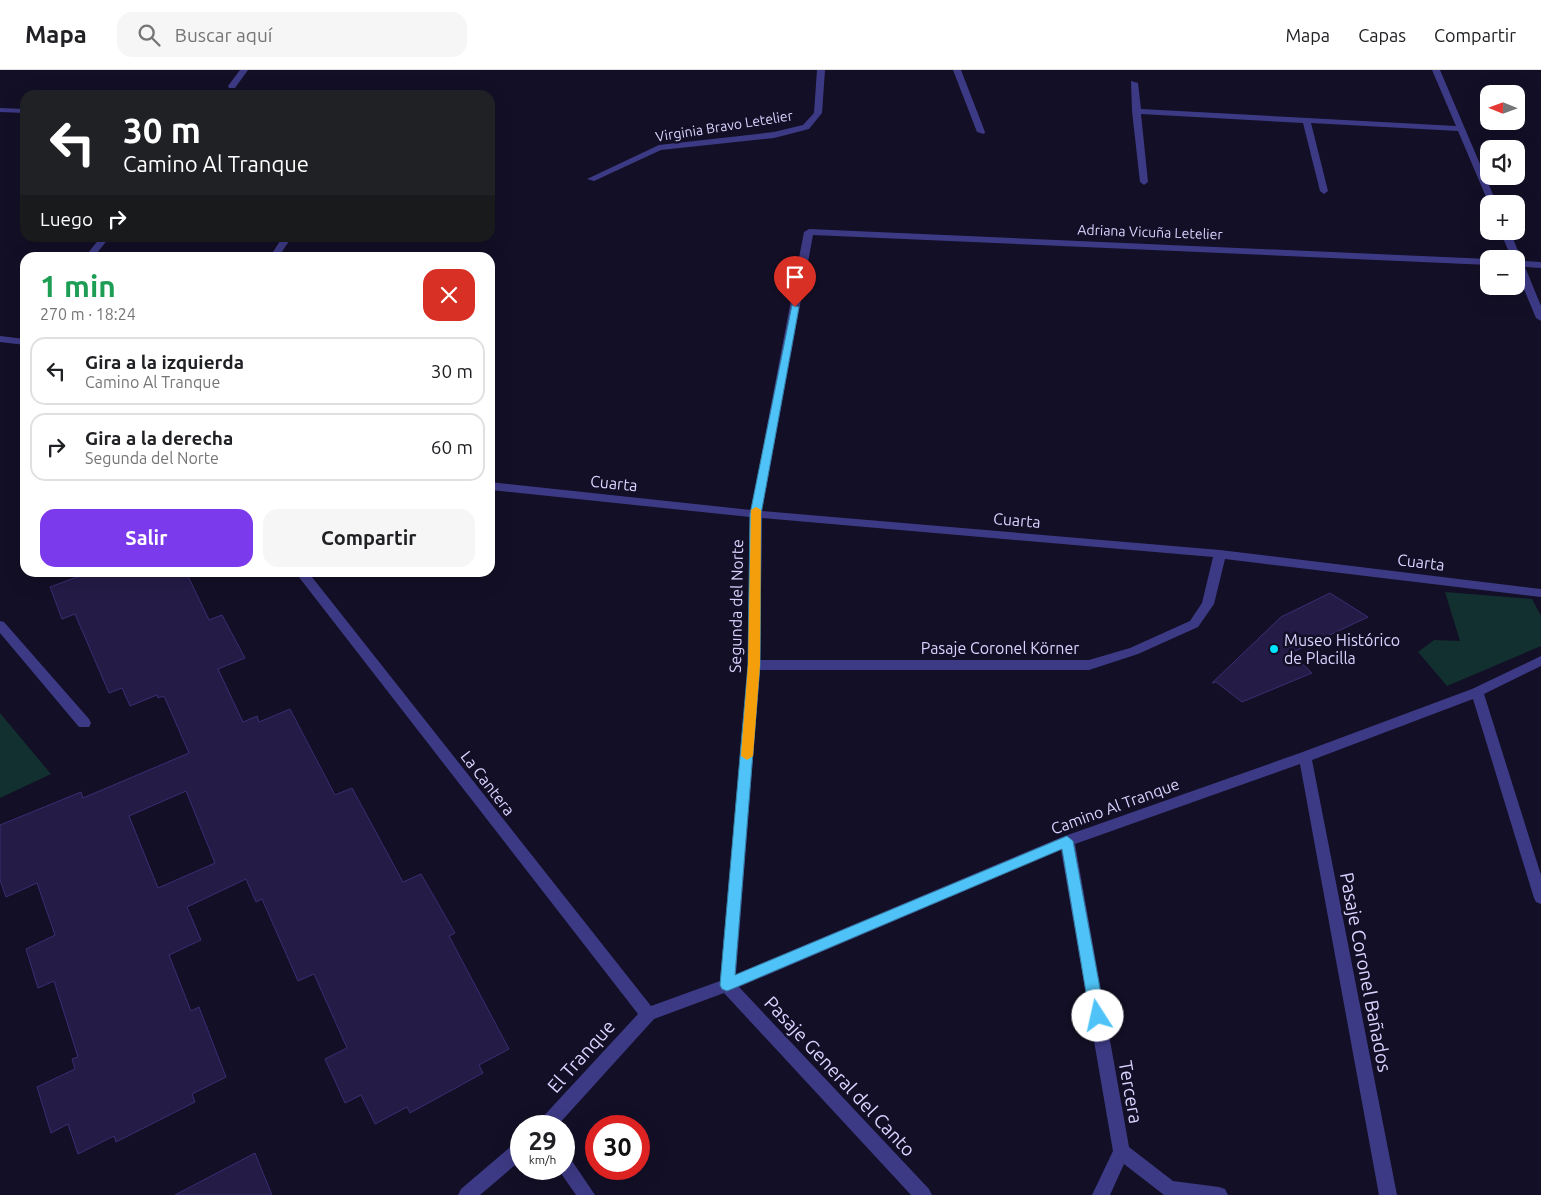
<!DOCTYPE html>
<html lang="es">
<meta charset="utf-8">
<style>
body{margin:0;font-family:Ubuntu,sans-serif;background:#f6f6f6;color:#202124;height:100vh;display:flex;flex-direction:column;font-size:19px;white-space:nowrap}
*{box-sizing:border-box;margin:0}
p{font-size:16px;color:#757577}
.icon{flex:none;width:28px;height:28px;fill:none;stroke:currentColor;stroke-width:2;stroke-linecap:round;stroke-linejoin:round}
.map{position:relative;flex:1;overflow:hidden}
.sheet{position:absolute;left:20px;top:182px;width:475px;height:325px;display:flex;flex-direction:column;background:#fff;border-radius:15px;box-shadow:0 5px 20px #0002}
.sheet>*{flex:none}
.guide{position:absolute;left:20px;top:20px;width:475px;height:152px;border-radius:15px;box-shadow:0 5px 20px #0002;background:#202124;color:#fff;overflow:hidden}
.needle{width:32px;rotate:271deg}
.fabs{position:absolute;left:1480px;top:15px;display:grid;gap:10px}
.fabs a{display:grid;place-items:center;width:45px;height:45px;border-radius:10px;background:#fff;box-shadow:0 5px 20px #0002;font-size:25px}
.speed{position:absolute;left:510px;top:1045px;display:flex;gap:10px;font-size:25px;font-weight:700;text-align:center}
.speed>*{display:grid;place-content:center;width:65px;height:65px;border-radius:50%;background:#fff;box-shadow:0 5px 20px #0002;line-height:1}
.speed small{font-size:12px;font-weight:400}
.speed .limit{border:8px solid #d22;background:#fff;color:#111}
.pin{position:absolute;display:grid;place-items:center;width:42px;height:42px;color:#fff;margin:-51px -21px;border-radius:50% 50% 50% 0;rotate:-45deg;box-shadow:0 0 5px #0007}
.pin .icon{rotate:45deg}
.me{position:absolute;width:55px;margin:-28px;rotate:350deg;stroke-linejoin:round;filter:drop-shadow(0 0 4px #0008)}
.turn{display:flex;align-items:center;gap:18px;height:105px;padding:0 20px;font-size:22px}
.turn .icon{width:65px;height:65px;stroke-width:2.5}
.turn b{display:block;font-size:35px;line-height:42px}
.then{display:flex;align-items:center;height:48px;padding:0 20px;background:#0003;gap:10px;font-size:19px}
.round{display:grid;place-items:center;flex:none;width:52px;height:52px;border-radius:15px;background:#f6f6f6}
.summary{display:flex;align-items:center;justify-content:space-between;height:85px;padding:0 20px}
h1{font-size:30px;font-weight:600;line-height:38px;color:#1e9e55}
.action{display:flex;gap:10px;margin-top:auto;padding:10px 20px}
.action a{flex:1;height:58px;border-radius:15px;background:#7c3aed;color:#fff;font-size:20px;font-weight:600;line-height:58px;text-align:center}
.action a+a{background:#f6f6f6;color:#202124}
ul{padding:0;list-style:none}
li{display:flex;align-items:center;gap:15px;height:68px;margin:0 10px 8px;padding:0 10px;border:2px solid #e0e0e0;border-radius:15px}
li div{flex:1}
li b{display:block;font-size:19px}
li em{font-style:normal}
header{display:flex;align-items:center;gap:30px;box-sizing:border-box;height:70px;padding:0 25px;background:#fff;border-bottom:1px solid #e0e0e0}
header strong{font-size:24px}
nav{display:flex;gap:28px;margin-inline-start:auto;font-size:18px}
.search{width:350px;height:45px;background:#f6f6f6;display:flex;align-items:center;gap:12px;box-sizing:border-box;padding:0 18px;border-radius:15px;color:#757577;font-size:19px}
.map>svg:first-child{display:block}
.green{fill:#12302f}
.building{fill:#241b47;stroke:#3b2d73;fill-rule:evenodd}
.lines{fill:none;stroke-linecap:round;stroke-linejoin:round}
.minor{fill:#3d3a85;fill-rule:evenodd}
.route{fill:#4fc3f7;stroke:#337fa1}
.slow{fill:#f59e0b}
.poi-dot{fill:#00e5ff;stroke:#130f26;stroke-width:2}
.labels{text-anchor:middle;stroke-width:5;stroke-linejoin:round;paint-order:stroke}
.far-street-label{font-size:14px;fill:#d9d4ff;stroke:#130f26}
.street-label{font-size:16px;fill:#d9d4ff;stroke:#130f26}
.poi-label{font-size:16px;fill:#d9d4ff;stroke:#130f26;text-anchor:start}
.near-street-label{font-size:19px;fill:#d9d4ff;stroke:#130f26}
</style>
<header>
<strong>Mapa</strong>
<div class="search"><svg class="icon" aria-label="search" viewBox="0 0 24 24"><circle cx="10" cy="10" r="6"/><path d="M15 15l6 6"/></svg>Buscar aquí</div>
<nav><a>Mapa</a><a>Capas</a><a>Compartir</a></nav>
</header>
<div class="map">
<svg width="1541" height="1125" viewBox="0 0 1541 1125">
<rect width="100%" height="100%" fill="#130f26"/>
<!-- green -->
<path class="green" d="M 1445,522 L 1532,529 L 1541,546 L 1541,576 L 1447,616 L 1418,582 L 1434,570 L 1460,571 Z
M 0,643 L 51,704 L 0,728 Z"/>
<!-- building -->
<path class="building" d="M 91,502 L 186,502 L 209,550 L 222,545 L 245,588 L 218,599 L 243,652 L 257,646 L 259,652 L 290,639 L 335,725 L 352,718 L 403,812 L 421,804 L 455,863 L 449,866 L 509,979 L 479,995 L 483,1003 L 410,1043 L 407,1037 L 375,1054 L 361,1025 L 345,1033 L 325,989 L 347,978 L 314,904 L 298,911 L 262,829 L 256,832 L 246,809 L 187,837 L 201,870 L 169,885 L 191,941 L 199,937 L 226,1007 L 192,1024 L 195,1032 L 116,1072 L 114,1066 L 78,1084 L 68,1054 L 51,1063 L 37,1017 L 75,999 L 72,989 L 78,987 L 54,911 L 38,918 L 26,879 L 55,865 L 37,813 L 6,827 L 0,810 L 0,755 L 81,722 L 83,728 L 189,683 L 164,626 L 158,628 L 157,625 L 130,636 L 122,618 L 109,623 L 75,544 L 62,549 L 50,517 ZM 186,721 L 215,793 L 158,818 L 129,746 Z
M 1330,523 L 1368,547 L 1291,583 L 1312,603 L 1242,632 L 1216,612 L 1212,613 L 1281,547 Z
M 255,1083 L 272,1125 L 175,1125 Z"/>
<g class="lines">
<!-- minor -->
<path class="minor" d="M 240,0 L 248,0 L 235,18 L 229,18 L 228,16 Z
M 817,0 L 825,0 L 822,43 L 809,59 L 774,68 L 661,80 L 594,111 L 587,109 L 659,75 L 774,62 L 803,55 L 814,43 Z
M 953,0 L 961,0 L 985,62 L 984,64 L 977,62 Z
M 1432,0 L 1440,0 L 1497,134 L 1489,134 L 1458,61 L 1311,53 L 1328,121 L 1324,124 L 1320,121 L 1303,53 L 1141,44 L 1148,112 L 1144,115 L 1140,112 L 1132,41 L 1131,11 L 1138,13 L 1141,39 L 1456,56 Z
M 0,38 L 25,39 L 25,43 L 0,42 Z
M 809,159 L 1489,189 L 1489,195 L 813,165 L 762,441 L 1220,480 L 1541,519 L 1541,527 L 1225,489 L 1214,534 L 1198,557 L 1138,584 L 1089,600 L 760,600 L 736,904 L 1062,767 L 1300,683 L 1472,619 L 1541,586 L 1541,596 L 1484,624 L 1541,805 L 1541,834 L 1536,832 L 1534,828 L 1473,629 L 1312,690 L 1397,1125 L 1379,1125 L 1300,694 L 1075,774 L 1129,1077 L 1173,1111 L 1219,1117 L 1225,1119 L 1228,1125 L 1164,1125 L 1124,1094 L 1110,1125 L 1092,1125 L 1113,1081 L 1061,780 L 739,917 L 929,1119 L 932,1125 L 911,1125 L 724,923 L 654,949 L 557,1056 L 538,1056 L 540,1050 L 638,944 L 295,502 L 308,502 L 651,936 L 720,911 L 748,595 L 750,447 L 490,420 L 490,412 L 751,440 L 804,162 ZM 762,448 L 1213,487 L 1202,533 L 1190,551 L 1130,578 L 1089,590 L 760,590 Z
M 1500,161 L 1510,161 L 1522,191 L 1541,192 L 1541,198 L 1525,197 L 1541,236 L 1541,251 L 1536,248 L 1516,200 L 1516,189 L 1512,189 Z
M 100,168 L 109,168 L 93,188 L 84,188 Z
M 282,168 L 291,168 L 278,188 L 269,188 Z
M 0,266 L 25,269 L 25,275 L 0,272 Z
M 0,551 L 4,552 L 89,649 L 91,653 L 89,657 L 79,657 L 0,563 Z
M 521,1071 L 521,1090 L 480,1125 L 458,1125 L 461,1119 L 515,1073 Z
M 564,1086 L 570,1088 L 595,1125 L 576,1125 L 558,1099 L 564,1099 Z"/>
</g>
<!-- route -->
<path class="route" d="M 792,235 L 799,237 L 761,444 L 760,595 L 735,905 L 1067,766 L 1073,771 L 1105,946 L 1103,950 L 1098,952 L 1092,950 L 1090,946 L 1062,779 L 732,919 L 727,921 L 722,919 L 720,915 L 748,595 L 750,444 Z"/>
<!-- slow -->
<path class="slow" d="M 756,437 L 761,440 L 760,595 L 753,686 L 747,690 L 741,686 L 748,595 L 751,440 Z"/>
<!-- markers -->
<circle class="poi-dot" cx="1274" cy="579" r="5"/>
<g class="labels">
<!-- far-street labels -->
<g class="far-street-label">
<text transform="translate(724 56) rotate(-9)" y="5">Virginia Bravo Letelier</text>
<text transform="translate(1150 162) rotate(2)" y="5">Adriana Vicuña Letelier</text>
</g>
<!-- street labels -->
<g class="street-label">
<text transform="translate(614 413) rotate(6)" y="6">Cuarta</text>
<text transform="translate(1017 450) rotate(5)" y="6">Cuarta</text>
<text transform="translate(1421 492) rotate(7)" y="6">Cuarta</text>
<text transform="translate(736 536) rotate(-89)" y="6">Segunda del Norte</text>
<text x="1000" y="584">Pasaje Coronel Körner</text>
<text transform="translate(488 713) rotate(52)" y="6">La Cantera</text>
<text transform="translate(1115 736) rotate(-20)" y="6">Camino Al Tranque</text>
</g>
<!-- poi labels -->
<g class="poi-label">
<text x="1284" y="576">Museo Histórico<tspan x="1284" dy="18">de Placilla</tspan></text>
</g>
<!-- near-street labels -->
<g class="near-street-label">
<text transform="translate(1366 902) rotate(79)" y="7">Pasaje Coronel Bañados</text>
<text transform="translate(581 986) rotate(-48)" y="7">El Tranque</text>
<text transform="translate(840 1006) rotate(47)" y="7">Pasaje General del Canto</text>
<text transform="translate(1131 1022) rotate(80)" y="7">Tercera</text>
</g>
</g>
</svg>
<div class="fabs">
<a><svg class="needle" viewBox="-14 -14 28 28"><path d="M0-13l5 13h-10z" fill="#e53935"/><path d="M0 13l5-13h-10z" fill="#757577"/></svg></a>
<a><svg class="icon" aria-label="sound" viewBox="0 0 24 24"><path d="M4 9h4l5-4v14l-5-4H4zM17 9q2 3 0 6"/></svg></a>
<a>+</a>
<a>−</a>
</div>
<div class="speed"><div>29<small>km/h</small></div><div class="limit">30</div></div>
<div class="pin" style="left:795px;top:237px;background:#d93025"><svg class="icon" aria-label="arrive" viewBox="0 0 24 24"><path d="M6 21V4h12l-3 4 3 4H6"/></svg></div>
<svg class="me" style="left:1098px;top:946px" viewBox="-20 -20 40 40"><circle r="19" fill="#fff"/><path d="M0-13L10 11 0 6-10 11z" fill="#4fc3f7"/></svg>
<div class="guide">
<div class="turn"><svg class="icon" aria-label="left" viewBox="0 0 24 24"><path d="M17 20v-9H6M10 6l-5 5 5 5"/></svg><div><b>30 m</b>Camino Al Tranque</div></div>
<div class="then">Luego<svg class="icon" aria-label="right" viewBox="0 0 24 24"><path d="M7 20v-9h11M14 6l5 5-5 5"/></svg></div>
</div>
<section class="sheet">
<div class="summary"><div><h1>1 min</h1><p>270 m · 18:24</p></div><a class="round" style="background:#d93025;color:#fff"><svg class="icon" aria-label="close" viewBox="0 0 24 24"><path d="M6 6l12 12M18 6L6 18"/></svg></a></div>
<ul>
<li><svg class="icon" aria-label="left" viewBox="0 0 24 24"><path d="M17 20v-9H6M10 6l-5 5 5 5"/></svg><div><b>Gira a la izquierda</b><p>Camino Al Tranque</p></div><em>30 m</em></li>
<li><svg class="icon" aria-label="right" viewBox="0 0 24 24"><path d="M7 20v-9h11M14 6l5 5-5 5"/></svg><div><b>Gira a la derecha</b><p>Segunda del Norte</p></div><em>60 m</em></li>
</ul>
<div class="action"><a>Salir</a><a>Compartir</a></div>
</section>
</div>
